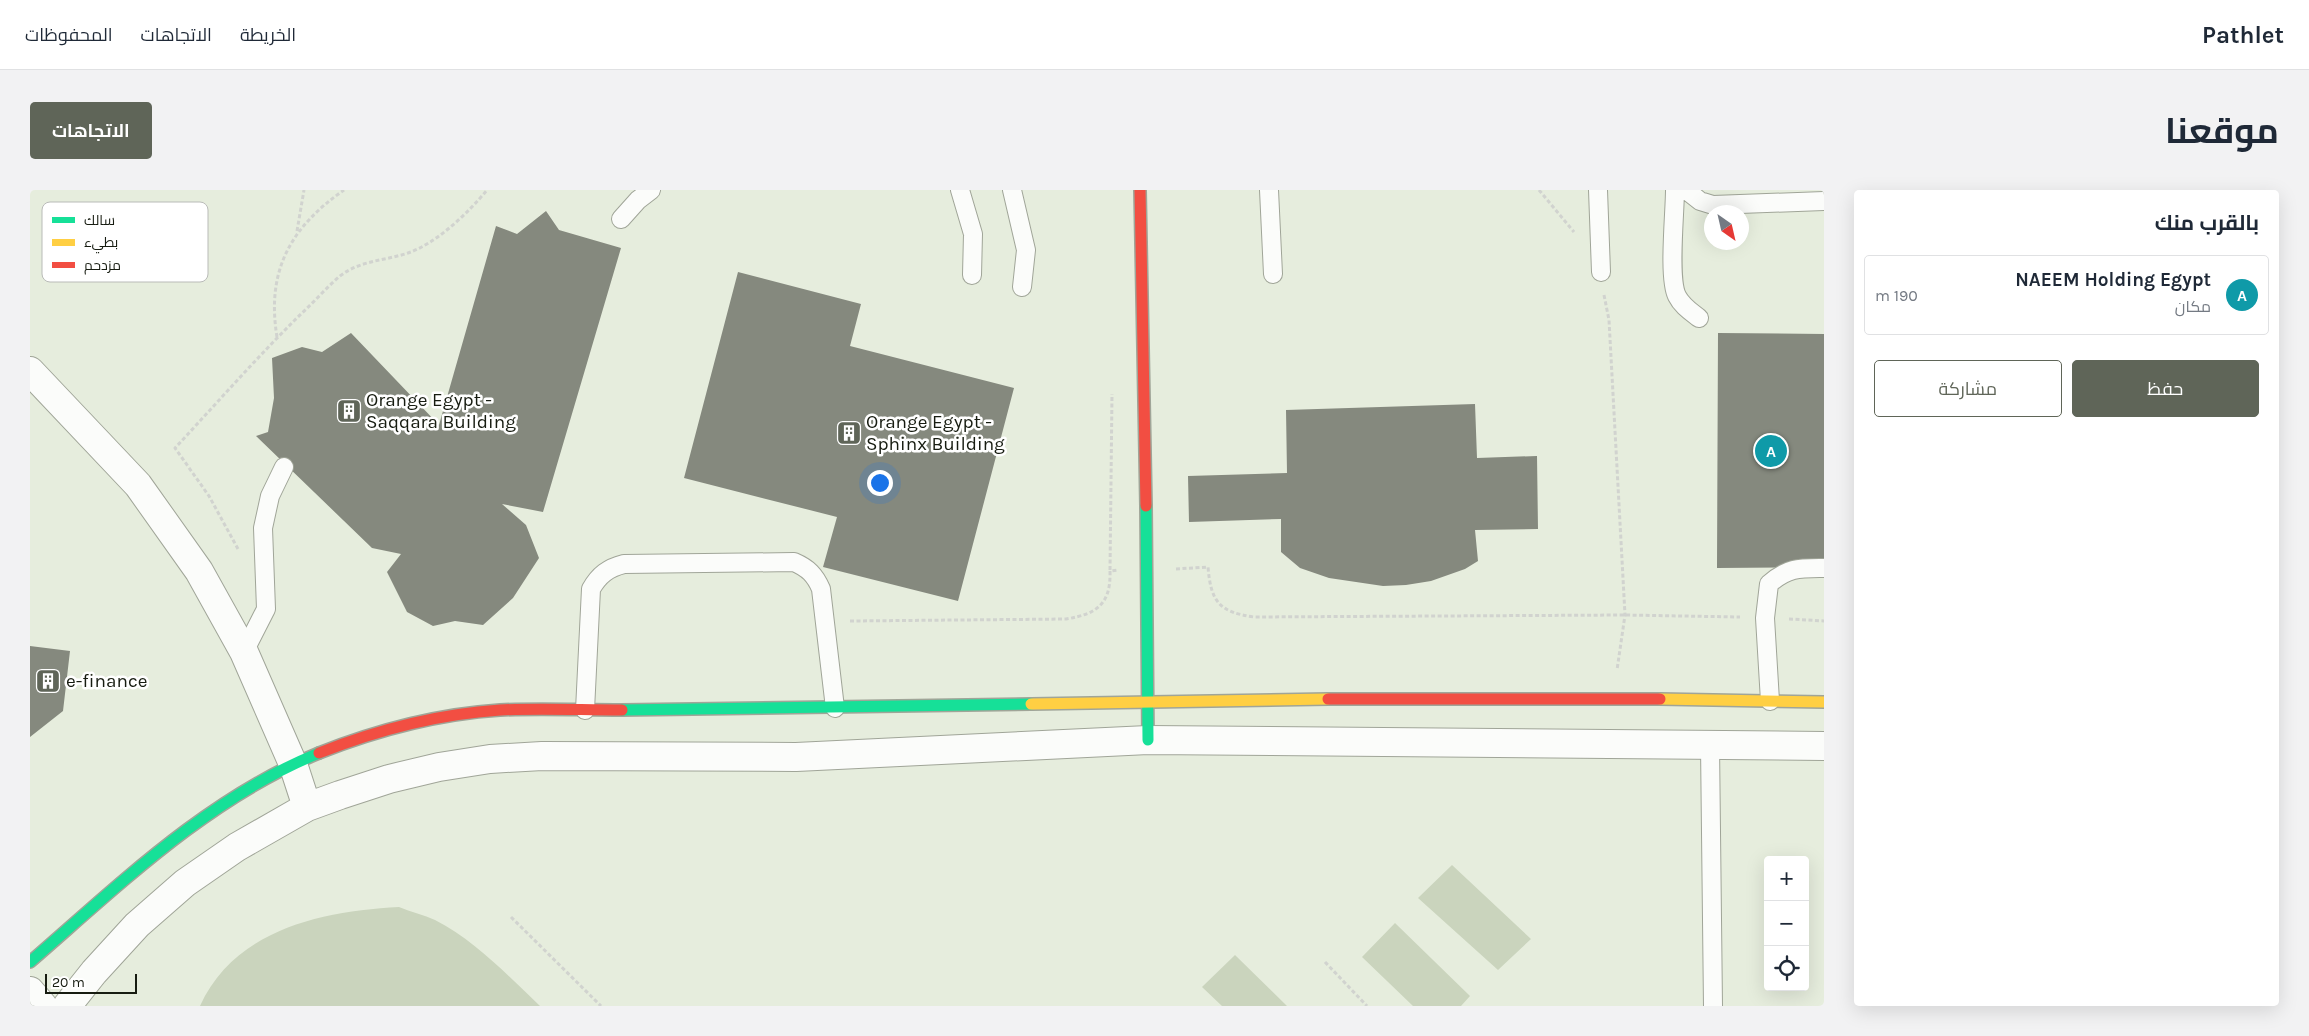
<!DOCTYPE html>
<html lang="ar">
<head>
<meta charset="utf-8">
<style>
  :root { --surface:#fff; --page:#f2f2f3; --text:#1f2937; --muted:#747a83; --line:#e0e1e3; --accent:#5f6558 }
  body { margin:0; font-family:Karla,Cairo,sans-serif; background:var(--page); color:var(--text); direction:rtl }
  .controls { position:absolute; right:15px; bottom:15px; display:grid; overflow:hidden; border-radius:5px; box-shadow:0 5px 20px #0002 }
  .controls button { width:45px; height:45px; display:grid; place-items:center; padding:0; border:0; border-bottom:1px solid var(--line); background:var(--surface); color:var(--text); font:25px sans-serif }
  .compass { position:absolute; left:1674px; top:15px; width:45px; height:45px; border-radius:50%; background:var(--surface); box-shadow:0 5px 20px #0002; rotate:146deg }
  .scale { position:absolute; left:15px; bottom:12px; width:92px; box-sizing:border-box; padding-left:5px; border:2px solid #171c11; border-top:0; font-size:14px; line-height:18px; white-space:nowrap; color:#171c11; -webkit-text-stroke:4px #fff; paint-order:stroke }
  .you { position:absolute; left:849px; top:292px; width:18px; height:18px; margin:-12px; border:4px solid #fff; border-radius:50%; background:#1a73e8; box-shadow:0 0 0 8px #1a73e833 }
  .badge { display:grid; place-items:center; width:32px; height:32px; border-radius:50%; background:var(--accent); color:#fff; font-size:16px; font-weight:700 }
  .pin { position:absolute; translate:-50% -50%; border:2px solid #fff; box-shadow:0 1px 5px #0006 }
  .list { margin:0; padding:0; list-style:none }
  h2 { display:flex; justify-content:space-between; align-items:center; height:65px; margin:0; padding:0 20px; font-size:21px }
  h2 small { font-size:16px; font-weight:400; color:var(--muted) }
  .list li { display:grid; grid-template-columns:32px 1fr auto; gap:15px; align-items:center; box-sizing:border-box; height:80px; margin:0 10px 10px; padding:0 10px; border:1px solid var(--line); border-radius:5px }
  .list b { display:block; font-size:19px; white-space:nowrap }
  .list p { margin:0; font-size:16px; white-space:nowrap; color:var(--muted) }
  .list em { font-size:16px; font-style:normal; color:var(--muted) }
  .actions { display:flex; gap:10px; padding:15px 20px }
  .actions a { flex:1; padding:11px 0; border:1px solid var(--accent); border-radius:5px; text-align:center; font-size:18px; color:var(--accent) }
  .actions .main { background:var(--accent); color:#fff }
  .icon { flex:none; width:28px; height:28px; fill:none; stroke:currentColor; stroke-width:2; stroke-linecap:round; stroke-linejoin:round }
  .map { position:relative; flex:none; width:1794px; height:816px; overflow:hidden; direction:ltr; border-radius:5px }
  header { display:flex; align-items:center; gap:30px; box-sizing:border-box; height:70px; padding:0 25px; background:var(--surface); border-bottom:1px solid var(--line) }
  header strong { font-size:24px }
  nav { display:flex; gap:28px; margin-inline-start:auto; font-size:18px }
  .intro { display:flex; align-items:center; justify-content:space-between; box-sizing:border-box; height:120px; padding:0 30px }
  h1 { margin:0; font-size:35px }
  .button { padding:12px 22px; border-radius:5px; background:var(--accent); color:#fff; font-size:18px; font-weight:700 }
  main { display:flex; gap:30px; padding:0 30px }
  aside { flex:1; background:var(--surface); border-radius:5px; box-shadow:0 5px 20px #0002 }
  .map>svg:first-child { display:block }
  .green { fill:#cad4bd }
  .building { fill:#85897e }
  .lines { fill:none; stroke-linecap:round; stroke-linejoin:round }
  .lane-casing { stroke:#a0a598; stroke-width:20 }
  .street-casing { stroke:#a0a598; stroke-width:30 }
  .fast-casing { stroke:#a0a598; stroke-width:14 }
  .slow-casing { stroke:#a0a598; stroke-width:14 }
  .jam-casing { stroke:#a0a598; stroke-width:14 }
  .path { stroke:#d1d3cf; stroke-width:3; stroke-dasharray:4 2.5; stroke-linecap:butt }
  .lane { stroke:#fbfcfa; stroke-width:18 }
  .street { stroke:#fbfcfa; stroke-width:28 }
  .fast { stroke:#16e098; stroke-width:11 }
  .slow { stroke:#ffcf43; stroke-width:11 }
  .jam { stroke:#f24e42; stroke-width:11 }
  .labels { text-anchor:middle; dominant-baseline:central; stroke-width:5; stroke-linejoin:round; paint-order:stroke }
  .poi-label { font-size:19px; fill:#171c11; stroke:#fff; text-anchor:start }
  .key { fill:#fff; stroke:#b9bbb8; stroke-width:1 }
  .key-label { font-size:14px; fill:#171c11 }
</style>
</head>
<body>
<header>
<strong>Pathlet</strong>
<nav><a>الخريطة</a><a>الاتجاهات</a><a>المحفوظات</a></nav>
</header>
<div class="intro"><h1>موقعنا</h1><a class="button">الاتجاهات</a></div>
<main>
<aside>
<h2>بالقرب منك<small></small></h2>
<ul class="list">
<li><span class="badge" style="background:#0f9aa8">A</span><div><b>NAEEM Holding Egypt</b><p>مكان</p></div><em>190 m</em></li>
</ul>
<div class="actions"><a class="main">حفظ</a><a>مشاركة</a></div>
</aside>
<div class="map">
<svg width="1794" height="816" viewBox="0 0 1794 816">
  <rect width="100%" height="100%" fill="#e6eddd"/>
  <path class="green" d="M1422 675 1501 749 1468 780 1388 708Z
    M369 717C381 722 394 725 405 730 446 751 477 785 510 816H170C205 739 293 721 369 717Z
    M1365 733 1440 806 1431 816H1383L1332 767Z
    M1205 765 1257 816H1192L1172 797Z"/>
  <path class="building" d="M516 21 529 40 591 58 513 322 472 314 496 335 509 368 483 408 453 435 425 431 403 436 377 422 357 382 371 364 342 358 226 246 238 242 244 208 242 168 272 157 292 162 321 143 409 235 466 36 487 44Z
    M708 82 831 114 820 156 984 198 928 411 793 377 807 327 654 288Z
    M1688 143 1794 144V377L1687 378Z
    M1445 214 1447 268 1507 266 1508 339 1445 340 1448 371 1435 379 1401 391 1376 395 1353 396 1299 388 1270 378 1251 362V329L1159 332 1158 286 1257 283 1256 220Z
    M0 456 40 461 33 521 0 547Z"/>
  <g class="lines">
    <defs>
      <path id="lane" d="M930 0 943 44 942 85
        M982 0 996 60 992 97
        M1239 0 1243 84
        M1568 0 1571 82
        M1645 0C1645 23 1638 88 1647 106 1652 116 1660 121 1669 128
        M1656 0 1670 11 1683 15 1794 11
        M591 29 608 10 621 0
        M214 462 236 419 233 338 240 306 254 277
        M1740 511 1735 428 1739 394C1758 377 1770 378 1794 378
        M555 520 561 399C569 385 578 378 594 374L764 372C778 378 785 385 791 399L805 518
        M1680 555 1683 816"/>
      <path id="street" d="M0 181 108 295 169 381 214 462 263 574 277 617
        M0 801 13 816
        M37 816 64 782 107 735 155 693 207 657 277 617 310 605 359 589 409 577 460 569 512 566 766 567 1118 550 1794 556"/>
      <path id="fast" d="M1116 316 1118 550
        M592 520 1001 514
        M0 772C89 695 178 608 289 563"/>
      <path id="slow" d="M1630 509 1794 512
        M1001 514 1298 509"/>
      <path id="jam" d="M1110 0 1116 316
        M1298 509H1630
        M289 563C347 540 408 524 470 520 510 518 551 520 592 520"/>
    </defs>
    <use href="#lane" class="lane-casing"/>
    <use href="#street" class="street-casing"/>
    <use href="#fast" class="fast-casing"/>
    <use href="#slow" class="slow-casing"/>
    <use href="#jam" class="jam-casing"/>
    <path class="path" d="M1509 0 1544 42
      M267 41 274 0
      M1574 105 1579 130 1595 425 1587 480
      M247 147C236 80 261 37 314 0
      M208 359 179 306 145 258C187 213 228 166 272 123 285 111 297 97 310 86 331 70 354 71 378 63 407 53 438 23 457 0
      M1146 379 1178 377C1181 412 1189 422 1224 427L1595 425 1710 427
      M1080 380 1082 204
      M1759 429 1794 431
      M820 431 1036 429C1067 424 1081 414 1080 381L1088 380
      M481 727 571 816
      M1295 772 1337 816"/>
    <use href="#lane" class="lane"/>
    <use href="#street" class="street"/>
    <use href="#fast" class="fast"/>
    <use href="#slow" class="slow"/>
    <use href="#jam" class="jam"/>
  </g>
  <defs>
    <symbol id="building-square" viewBox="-11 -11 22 22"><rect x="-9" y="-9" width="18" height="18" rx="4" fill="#5f6558" stroke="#fff"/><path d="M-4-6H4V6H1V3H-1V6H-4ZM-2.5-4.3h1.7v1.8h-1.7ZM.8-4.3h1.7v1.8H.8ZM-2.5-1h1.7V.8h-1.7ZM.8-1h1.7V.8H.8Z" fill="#fff"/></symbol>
  </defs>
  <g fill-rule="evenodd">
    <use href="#building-square" x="305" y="207" width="28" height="28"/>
    <use href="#building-square" x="805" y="229" width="28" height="28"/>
    <use href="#building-square" x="4" y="477" width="28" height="28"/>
  </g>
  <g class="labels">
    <g class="poi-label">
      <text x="336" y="210">Orange Egypt -<tspan x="336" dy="22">Saqqara Building</tspan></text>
      <text x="836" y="232">Orange Egypt -<tspan x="836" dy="22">Sphinx Building</tspan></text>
      <text x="36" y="491">e-finance</text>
    </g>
  </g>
  <rect x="12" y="12" width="166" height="80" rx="8" class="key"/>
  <rect x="22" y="27" width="23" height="6" fill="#16e098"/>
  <rect x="22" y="49" width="23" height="7" fill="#ffcf43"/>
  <rect x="22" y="72" width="23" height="6" fill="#f24e42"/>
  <g class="key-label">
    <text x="54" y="35">سالك</text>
    <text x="54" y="57">بطيء</text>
    <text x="54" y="80">مزدحم</text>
  </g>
</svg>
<div class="controls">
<button>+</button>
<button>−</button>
<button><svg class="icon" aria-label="locate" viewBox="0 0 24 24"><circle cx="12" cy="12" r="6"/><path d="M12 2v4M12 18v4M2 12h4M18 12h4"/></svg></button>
</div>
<svg class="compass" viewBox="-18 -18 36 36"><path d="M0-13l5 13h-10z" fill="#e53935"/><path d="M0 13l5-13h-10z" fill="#747a83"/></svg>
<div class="scale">20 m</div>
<div class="you"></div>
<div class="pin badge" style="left:1741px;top:261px;background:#0f9aa8">A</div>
</div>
</main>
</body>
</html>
